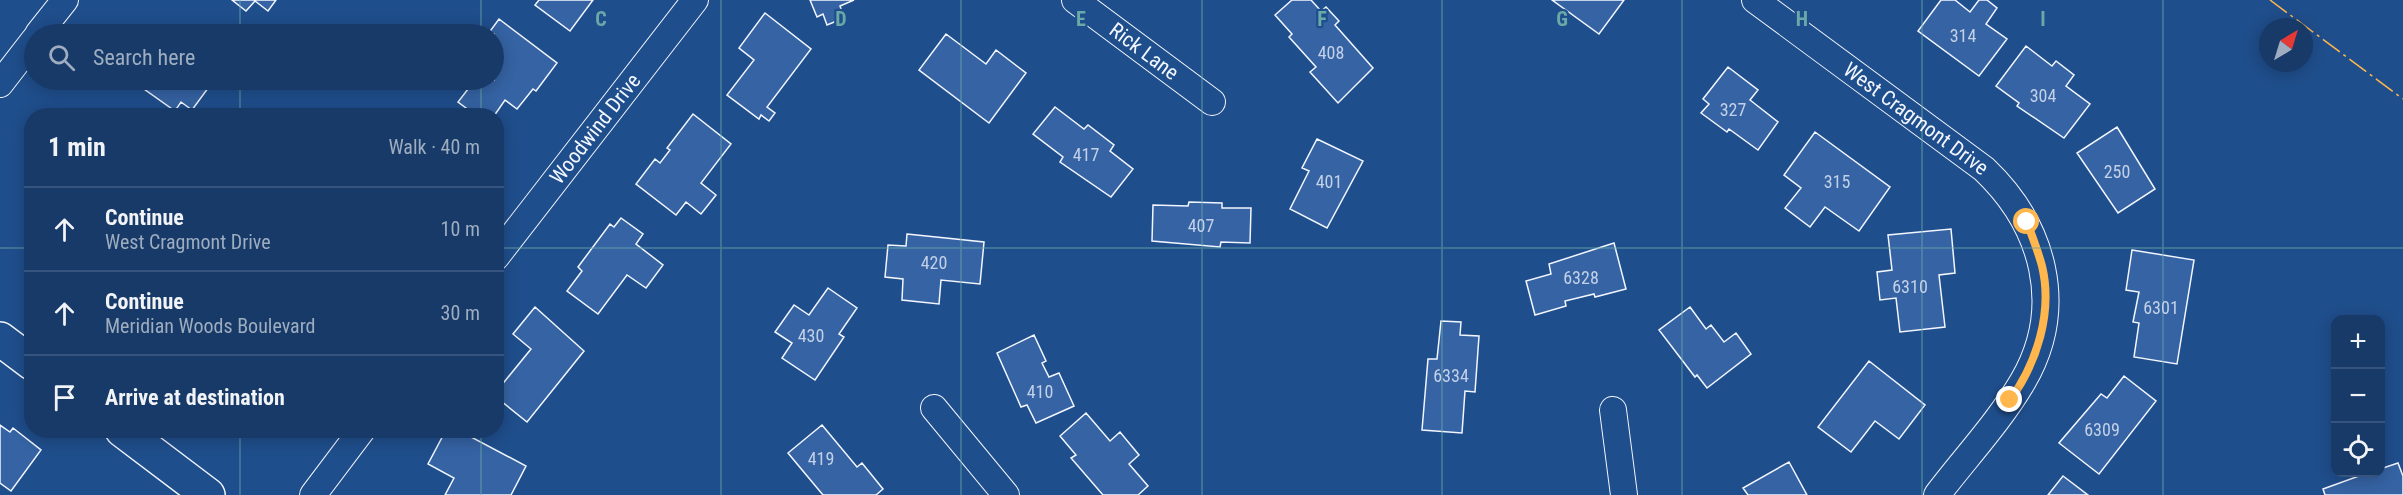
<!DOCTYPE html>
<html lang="en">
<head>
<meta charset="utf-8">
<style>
  :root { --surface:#173a69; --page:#244571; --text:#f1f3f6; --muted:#9eadc0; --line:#36547d }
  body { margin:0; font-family:"Roboto Condensed",sans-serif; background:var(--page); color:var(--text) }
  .controls { position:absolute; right:18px; bottom:18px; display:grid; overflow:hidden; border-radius:12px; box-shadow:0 3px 15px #0003 }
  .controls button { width:54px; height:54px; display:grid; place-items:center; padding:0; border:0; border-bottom:2px solid var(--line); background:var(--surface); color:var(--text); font:30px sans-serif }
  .compass { position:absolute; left:2259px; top:18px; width:54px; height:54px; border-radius:50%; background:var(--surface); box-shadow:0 3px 15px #0003; rotate:38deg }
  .stop { position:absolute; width:18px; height:18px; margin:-14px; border:4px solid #ffb74d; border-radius:50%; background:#fff }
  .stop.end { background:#ffb74d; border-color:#fff; box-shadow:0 2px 6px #0008 }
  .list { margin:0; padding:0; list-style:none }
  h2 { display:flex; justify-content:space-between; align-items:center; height:78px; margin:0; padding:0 24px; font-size:26px }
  h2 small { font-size:20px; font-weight:400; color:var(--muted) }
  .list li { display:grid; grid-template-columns:39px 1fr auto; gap:18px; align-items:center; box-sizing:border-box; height:84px; padding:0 24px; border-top:2px solid var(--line) }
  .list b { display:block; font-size:22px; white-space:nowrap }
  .list p { margin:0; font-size:20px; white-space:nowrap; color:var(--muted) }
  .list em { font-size:20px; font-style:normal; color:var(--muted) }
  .icon { flex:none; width:33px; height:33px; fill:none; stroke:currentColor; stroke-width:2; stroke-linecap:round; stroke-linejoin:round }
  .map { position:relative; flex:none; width:2403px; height:495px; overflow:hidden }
  .search { position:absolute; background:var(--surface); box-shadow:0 3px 15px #0003; left:24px; top:24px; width:480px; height:66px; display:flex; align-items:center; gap:15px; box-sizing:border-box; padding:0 21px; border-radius:33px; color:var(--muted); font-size:22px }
  .panel { position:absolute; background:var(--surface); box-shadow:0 3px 15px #0003; left:24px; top:108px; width:480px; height:330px; border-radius:24px }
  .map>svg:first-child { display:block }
  .building { fill:#3563a3; stroke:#f2f6ff; stroke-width:1.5 }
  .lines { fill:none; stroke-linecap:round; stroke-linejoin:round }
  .street-casing { stroke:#f2f6ff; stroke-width:28 }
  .secondary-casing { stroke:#f2f6ff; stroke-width:36 }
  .street { stroke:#1f4e8c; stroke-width:26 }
  .secondary { stroke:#1f4e8c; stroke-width:33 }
  .power { stroke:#ffb74d; stroke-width:1.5; stroke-dasharray:21 4.5 3 4.5; stroke-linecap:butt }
  .route { stroke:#ffb74d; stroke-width:8 }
  .grid { fill:none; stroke:#6aa9a8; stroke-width:1.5; stroke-opacity:0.55 }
  .labels { text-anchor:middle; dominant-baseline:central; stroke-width:4.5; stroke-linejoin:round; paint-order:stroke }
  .number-label { font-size:18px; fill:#c3d1e8 }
  .street-label { font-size:21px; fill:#f2f6ff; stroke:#1f4e8c }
  .grid-label { font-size:20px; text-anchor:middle; font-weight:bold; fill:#6aa9a8; stroke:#1f4e8c; stroke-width:4.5; stroke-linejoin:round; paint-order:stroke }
</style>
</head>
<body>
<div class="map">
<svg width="2403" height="495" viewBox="0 0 2403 495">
  <rect width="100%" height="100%" fill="#1f4e8c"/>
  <path class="building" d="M232 0H276L268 11 255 1 246 11Z
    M539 0H593L570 31 535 5Z
    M810 0H854L840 6 844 18 827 25 823 14 817 17Z
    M1292 0H1311L1321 11 1326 7 1339 21 1335 25 1373 68 1338 103 1310 72 1316 67 1289 37 1292 34 1275 15Z
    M1552 0H1624L1599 34Z
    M1941 0H1955L1970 12 1979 0H1987L1997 8 1986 24 2007 39 1979 76 1918 31Z
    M765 13 811 49 767 107 775 113 769 121 761 115 759 119 727 95 754 60 739 48Z
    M499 19 557 63 536 91 533 89 517 109 505 100 494 116H477L458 102 475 80H494V34H488Z
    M946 34 986 64 996 50 1026 73 989 123 919 70Z
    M2026 46 2052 66 2056 61 2074 75 2066 86 2090 104 2064 138 2017 106 2019 103 1996 86Z
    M1728 67 1758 90 1750 100 1778 122 1758 150 1729 129 1727 132 1701 113 1709 104 1703 99Z
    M150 80H214L192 110 181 102 175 111 144 89Z
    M1055 107 1084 129 1088 125 1114 145 1110 151 1133 169 1111 197 1060 162 1063 157 1033 134Z
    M693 114 731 144 701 183 716 195 701 214 686 202 676 215 636 184 655 159 660 163 670 150 667 148Z
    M2117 127 2155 189 2118 213 2077 153Z
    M1815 132 1890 187 1859 231 1825 207 1810 227 1785 208 1801 188 1784 175Z
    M1317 139 1363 161 1327 228 1290 209 1309 171 1302 168Z
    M1189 202 1222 203V208H1251L1250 243 1221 242 1220 247 1152 241 1153 205 1188 206Z
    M621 218 643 234 636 244 663 265 646 288 627 275 598 314 567 291 582 271 578 267 610 224 614 227Z
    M1951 229 1955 273 1939 275 1945 327 1900 332 1896 298 1880 300 1877 272 1892 270 1888 235Z
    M907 234 984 242 980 284 941 280 939 304 902 300 903 279 885 277 888 245 906 246Z
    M1614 243 1626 289 1595 297 1594 294 1565 301 1566 306 1535 315 1526 281 1551 274 1549 264Z
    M2132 250 2194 260 2177 364 2134 357 2139 323 2133 322 2139 292 2126 290Z
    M828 288 857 308 839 334 844 337 815 380 782 358 792 343 775 332 794 305 809 315Z
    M535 307 584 351 527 422 496 397V392L531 349 513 334Z
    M1690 307 1706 329 1711 325 1724 342 1736 333 1751 354 1707 388 1697 375 1695 377 1659 330Z
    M1441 321 1461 322 1460 335 1479 336 1475 392 1465 391 1462 433 1422 430 1428 359H1437Z
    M1034 335 1046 361 1042 363 1049 377 1059 373 1074 406 1036 423 1027 405 1021 407 997 353Z
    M1869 361 1925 405 1899 439 1875 421 1851 452 1818 427Z
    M2124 376 2156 401 2099 474 2059 443 2101 394 2107 398Z
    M1086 413 1110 441 1120 432 1139 455 1129 464 1148 486 1138 495H1103L1071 458 1076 455 1060 436Z
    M0 425 10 432 13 428 41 450 11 491 0 483Z
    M822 425 857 467 862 463 883 489 876 495H823L788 453Z
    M446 430H458L526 466 511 495H445L454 478 428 464Z
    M1789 462 1807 495H1748L1743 488Z
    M2398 463 2403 476V495H2325L2323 489 2370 472H2380V469Z
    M2063 476 2088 495H2048Z"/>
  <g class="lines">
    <defs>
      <g id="street">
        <path id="s1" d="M1075 0 1212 102"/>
        <path id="s2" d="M1755 0 1984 169C2044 226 2066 307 2023 381 1999 422 1965 458 1937 495"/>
        <path d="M38 34 65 0"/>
        <path d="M0 84 34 40"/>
        <path id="s3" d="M496 257 695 0"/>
        <path d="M934 408 1006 495"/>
        <path d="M1613 410 1624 495"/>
        <path d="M313 495 362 430"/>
      </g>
      <path id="secondary" d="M0 339 32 363
        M122 430 208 495"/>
    </defs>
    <use href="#street" class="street-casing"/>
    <use href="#secondary" class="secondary-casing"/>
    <use href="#street" class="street"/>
    <use href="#secondary" class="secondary"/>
    <path class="power" d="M2270 0 2403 99"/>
  </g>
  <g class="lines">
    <path class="route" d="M2010 400C2037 363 2053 312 2042 266 2038 251 2032 236 2027 222"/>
  </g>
  <path class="grid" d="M240 0V34M481 0V34M721 0V495M961 0V495M1202 0V495M1442 0V495M1682 0V495M1922 0V495M2163 0V495M240 80V116M481 80V116M0 248H32M496 248H2403M240 430V495M481 430V495"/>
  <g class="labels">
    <g class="number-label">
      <text x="1963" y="35">314</text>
      <text x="1331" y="52">408</text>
      <text x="2043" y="95">304</text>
      <text x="1733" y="109">327</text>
      <text x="1086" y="154">417</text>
      <text x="2117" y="171">250</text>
      <text x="1329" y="181">401</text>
      <text x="1837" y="181">315</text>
      <text x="1201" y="225">407</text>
      <text x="934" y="262">420</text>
      <text x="1581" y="277">6328</text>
      <text x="1910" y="286">6310</text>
      <text x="2161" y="307">6301</text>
      <text x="811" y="335">430</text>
      <text x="1451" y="375">6334</text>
      <text x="1040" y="391">410</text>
      <text x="2102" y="429">6309</text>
      <text x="821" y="458">419</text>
    </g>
    <g class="street-label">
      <text stroke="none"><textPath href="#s1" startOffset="86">Rick Lane</textPath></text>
      <text stroke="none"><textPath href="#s2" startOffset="200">West Cragmont Drive</textPath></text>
      <text stroke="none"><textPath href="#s3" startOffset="162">Woodwind Drive</textPath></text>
    </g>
  </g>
  <g class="grid-label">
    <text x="601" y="26">C</text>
    <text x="841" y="26">D</text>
    <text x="1081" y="26">E</text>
    <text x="1322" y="26">F</text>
    <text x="1562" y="26">G</text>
    <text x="1802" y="26">H</text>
    <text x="2043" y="26">I</text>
  </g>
</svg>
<div class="controls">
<button>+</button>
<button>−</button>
<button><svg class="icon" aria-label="locate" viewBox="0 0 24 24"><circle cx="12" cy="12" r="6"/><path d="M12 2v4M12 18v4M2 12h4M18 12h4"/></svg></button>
</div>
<svg class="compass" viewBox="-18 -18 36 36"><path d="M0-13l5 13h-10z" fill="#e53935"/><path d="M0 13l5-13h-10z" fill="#9eadc0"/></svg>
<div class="stop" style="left:2027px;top:222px"></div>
<div class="stop end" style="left:2010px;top:400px"></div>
<div class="search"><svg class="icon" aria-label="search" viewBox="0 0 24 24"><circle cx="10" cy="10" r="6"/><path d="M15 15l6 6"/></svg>Search here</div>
<section class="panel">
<h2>1 min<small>Walk · 40 m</small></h2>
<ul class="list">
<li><svg class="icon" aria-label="ahead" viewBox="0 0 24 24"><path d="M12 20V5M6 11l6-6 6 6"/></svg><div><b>Continue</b><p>West Cragmont Drive</p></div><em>10 m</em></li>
<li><svg class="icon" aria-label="ahead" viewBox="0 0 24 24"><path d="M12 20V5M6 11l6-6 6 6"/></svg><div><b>Continue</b><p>Meridian Woods Boulevard</p></div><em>30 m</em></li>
<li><svg class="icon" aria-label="arrive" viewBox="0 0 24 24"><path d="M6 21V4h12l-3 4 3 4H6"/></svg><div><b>Arrive at destination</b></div></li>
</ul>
</section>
</div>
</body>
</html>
